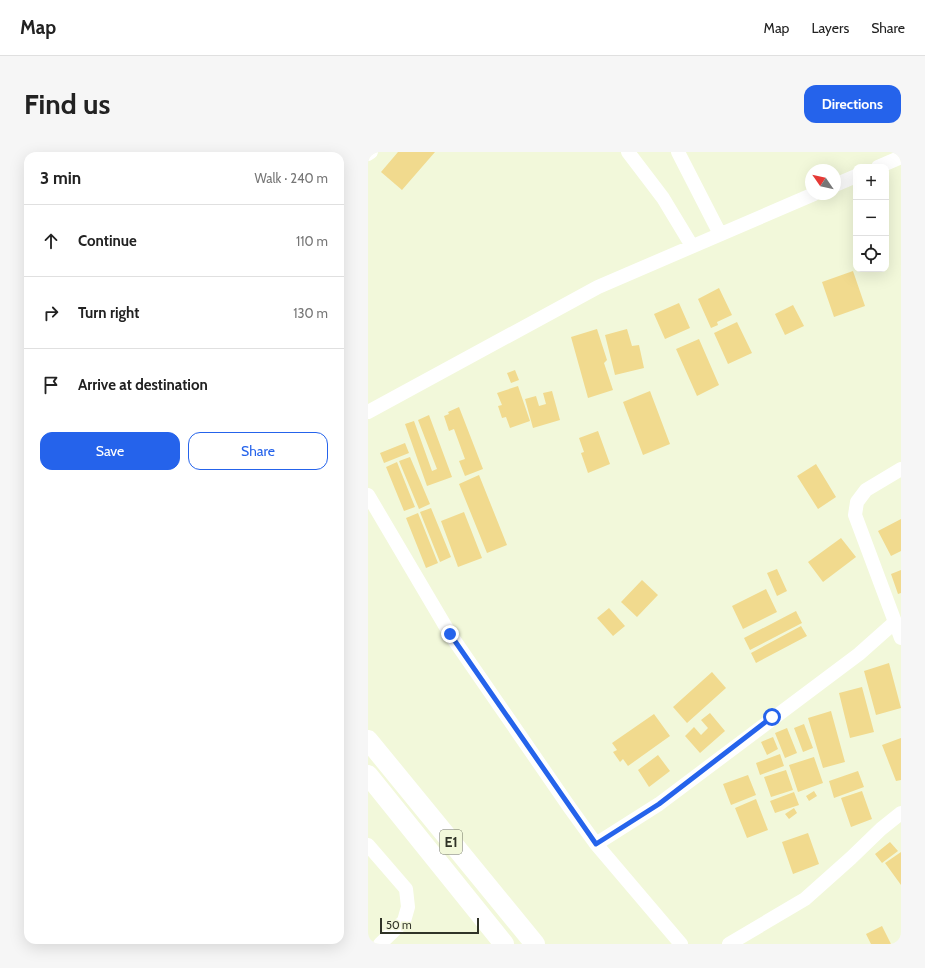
<!DOCTYPE html>
<html lang="en">
<head>
<meta charset="utf-8">
<style>
  :root { --surface:#fff; --page:#f6f6f6; --text:#222; --muted:#767676; --line:#e0e0e0; --accent:#2563eb }
  body { margin:0; font-family:Cabin,sans-serif; background:var(--page); color:var(--text) }
  .controls { position:absolute; right:12px; top:12px; display:grid; overflow:hidden; border-radius:8px; box-shadow:0 4px 16px #0002 }
  .controls button { width:36px; height:36px; display:grid; place-items:center; padding:0; border:0; border-bottom:1px solid var(--line); background:var(--surface); color:var(--text); font:20px sans-serif }
  .compass { position:absolute; left:437px; top:12px; width:36px; height:36px; border-radius:50%; background:var(--surface); box-shadow:0 4px 16px #0002; rotate:304deg }
  .scale { position:absolute; left:12px; bottom:10px; width:99px; box-sizing:border-box; padding-left:4px; border:2px solid #303327; border-top:0; font-size:11px; line-height:14px; white-space:nowrap; color:#303327; -webkit-text-stroke:3px #f2f8da; paint-order:stroke }
  .stop { position:absolute; width:12px; height:12px; margin:-9px; border:3px solid #2563eb; border-radius:50%; background:#fff }
  .stop.end { background:#2563eb; border-color:#fff; box-shadow:0 1px 4px #0008 }
  .list { margin:0; padding:0; list-style:none }
  h2 { display:flex; justify-content:space-between; align-items:center; height:52px; margin:0; padding:0 16px; font-size:17px }
  h2 small { font-size:13px; font-weight:400; color:var(--muted) }
  .list li { display:grid; grid-template-columns:26px 1fr auto; gap:12px; align-items:center; box-sizing:border-box; height:72px; padding:0 16px; border-top:1px solid var(--line) }
  .list b { display:block; font-size:15px; white-space:nowrap }
  .list em { font-size:13px; font-style:normal; color:var(--muted) }
  .actions { display:flex; gap:8px; padding:12px 16px }
  .actions a { flex:1; padding:9px 0; border:1px solid var(--accent); border-radius:12px; text-align:center; font-size:14px; color:var(--accent) }
  .actions .main { background:var(--accent); color:#fff }
  .icon { flex:none; width:22px; height:22px; fill:none; stroke:currentColor; stroke-width:2; stroke-linecap:round; stroke-linejoin:round }
  .map { position:relative; flex:none; width:533px; height:792px; overflow:hidden; border-radius:12px }
  header { display:flex; align-items:center; gap:24px; box-sizing:border-box; height:56px; padding:0 20px; background:var(--surface); border-bottom:1px solid var(--line) }
  header strong { font-size:19px }
  nav { display:flex; gap:22px; margin-inline-start:auto; font-size:14px }
  .intro { display:flex; align-items:center; justify-content:space-between; box-sizing:border-box; height:96px; padding:0 24px }
  h1 { margin:0; font-size:28px }
  .button { padding:10px 18px; border-radius:12px; background:var(--accent); color:#fff; font-size:14px; font-weight:700 }
  main { display:flex; gap:24px; padding:0 24px }
  aside { flex:1; background:var(--surface); border-radius:12px; box-shadow:0 4px 16px #0002 }
  .map>svg:first-child { display:block }
  .building { fill:#f1da8e }
  .lines { fill:none; stroke-linecap:round; stroke-linejoin:round }
  .minor { stroke:#fff; stroke-width:14 }
  .highway { stroke:#fff; stroke-width:20 }
  .route { stroke:#2563eb; stroke-width:5 }
  .labels { text-anchor:middle; dominant-baseline:central; stroke-width:3.5; stroke-linejoin:round; paint-order:stroke }
  .shield { fill:#f2f8da; stroke:#6a6e5d; stroke-width:1 }
  .shield-label { font-size:14px; font-weight:bold; fill:#303327 }
</style>
</head>
<body>
<header>
<strong>Map</strong>
<nav><a>Map</a><a>Layers</a><a>Share</a></nav>
</header>
<div class="intro"><h1>Find us</h1><a class="button">Directions</a></div>
<main>
<aside>
<h2>3 min<small>Walk · 240 m</small></h2>
<ul class="list">
<li><svg class="icon" aria-label="ahead" viewBox="0 0 24 24"><path d="M12 20V5M6 11l6-6 6 6"/></svg><div><b>Continue</b></div><em>110 m</em></li>
<li><svg class="icon" aria-label="right" viewBox="0 0 24 24"><path d="M7 20v-9h11M14 6l5 5-5 5"/></svg><div><b>Turn right</b></div><em>130 m</em></li>
<li><svg class="icon" aria-label="arrive" viewBox="0 0 24 24"><path d="M6 21V4h12l-3 4 3 4H6"/></svg><div><b>Arrive at destination</b></div></li>
</ul>
<div class="actions"><a class="main">Save</a><a>Share</a></div>
</aside>
<div class="map">
<svg width="533" height="792" viewBox="0 0 533 792">
  <rect width="100%" height="100%" fill="#f2f8da"/>
  <path class="building" d="M30 0H67L34 38 13 20Z
    M485 119 497 154 466 165 454 130Z
    M351 136 364 163 349 170 350 173 343 176 330 147Z
    M311 151 322 176 297 187 286 162Z
    M425 153 436 174 417 183 407 162Z
    M369 170 384 201 360 212 346 181Z
    M229 177 239 208 236 211 245 238 220 246 203 185Z
    M259 177 264 194 271 193 276 216 247 223 237 183Z
    M331 187 351 233 329 244 308 197Z
    M147 218 151 228 143 231 139 221Z
    M150 234 162 269 142 276 138 265 134 266 130 254 134 253 129 241Z
    M184 239 192 268 165 276 157 247 168 244 171 254 178 252 175 241Z
    M282 239 302 292 275 303 255 250Z
    M91 255 115 317 97 324 91 309 97 307 86 277 81 279 76 264 81 262 80 260Z
    M61 263 84 325 59 334 37 272 46 269 64 319 69 317 50 268Z
    M230 279 242 312 220 321 213 301 216 300 211 286Z
    M37 291 41 301 16 311 12 301Z
    M42 305 62 352 51 357 31 309Z
    M29 310 47 355 36 359 18 315Z
    M448 312 468 345 450 357 429 324Z
    M111 323 139 393 119 401 91 332Z
    M63 356 83 405 72 410 52 360Z
    M96 360 114 406 90 415 73 369Z
    M50 361 70 411 58 416 38 366Z
    M533 367V399L523 404 510 379Z
    M473 386 488 405 455 430 440 410Z
    M409 417 419 439 409 444 399 421Z
    M533 418V441L530 442 523 422Z
    M274 428 290 443 269 465 253 450Z
    M398 437 409 460 375 477 364 454Z
    M241 456 257 474 245 484 229 466Z
    M428 459 434 471 382 498 376 486Z
    M433 474 439 484 388 511 383 501Z
    M521 511 533 556 508 563 496 519Z
    M344 520 358 536 319 571 305 555Z
    M494 535 506 580 482 586 471 541Z
    M463 559 477 610 455 616 440 566Z
    M342 561 357 579 332 601 317 584 326 575 333 583 340 576 333 568Z
    M286 562 302 584 260 614 255 607 252 610 245 600 249 598 244 591Z
    M436 572 445 596 435 600 426 576Z
    M419 576 429 601 417 606 407 581Z
    M405 585 410 597 399 603 393 590Z
    M533 586V628L528 629 514 593Z
    M412 602 416 614 392 623 388 611Z
    M290 603 302 619 281 635 270 618Z
    M446 605 455 631 430 640 421 613Z
    M418 618 425 638 403 645 396 625Z
    M490 619 496 635 466 646 461 629Z
    M380 623 388 643 363 653 355 632Z
    M446 639 449 644 441 649 438 644Z
    M494 639 504 667 483 675 473 646Z
    M426 640 431 653 407 661 402 649Z
    M388 647 400 678 379 686 367 656Z
    M426 656 429 661 421 667 417 662Z
    M440 681 451 712 425 722 414 690Z
    M522 690 530 699 514 711 507 702Z
    M533 700V733L517 711Z
    M514 774 523 792H503L498 782Z"/>
  <g class="lines">
    <path class="minor" d="M260 0 295 46 324 94
      M310 0 352 82
      M0 2 3 0
      M510 15 533 5
      M467 33 488 24
      M0 260 230 135 446 42
      M533 317 498 338 489 350 487 363 533 486
      M0 343 82 482 202 656 228 692 313 792
      M228 692 291 652 491 502 527 470
      M0 693 38 737 40 755 36 769 12 792
      M361 792 437 747 483 706 513 677 533 661"/>
    <path class="highway" d="M0 588 167 792
      M0 623 136 792"/>
  </g>
  <g class="lines">
    <path class="route" d="M82 482 228 692 291 652 404 565"/>
  </g>
  <g class="labels">
    <rect class="shield" x="72" y="678" width="22" height="24" rx="3"/>
    <g class="shield-label">
      <text x="83" y="690">E1</text>
    </g>
  </g>
</svg>
<div class="controls">
<button>+</button>
<button>−</button>
<button><svg class="icon" aria-label="locate" viewBox="0 0 24 24"><circle cx="12" cy="12" r="6"/><path d="M12 2v4M12 18v4M2 12h4M18 12h4"/></svg></button>
</div>
<svg class="compass" viewBox="-18 -18 36 36"><path d="M0-13l5 13h-10z" fill="#e53935"/><path d="M0 13l5-13h-10z" fill="#767676"/></svg>
<div class="scale">50 m</div>
<div class="stop" style="left:404px;top:565px"></div>
<div class="stop end" style="left:82px;top:482px"></div>
</div>
</main>
</body>
</html>
